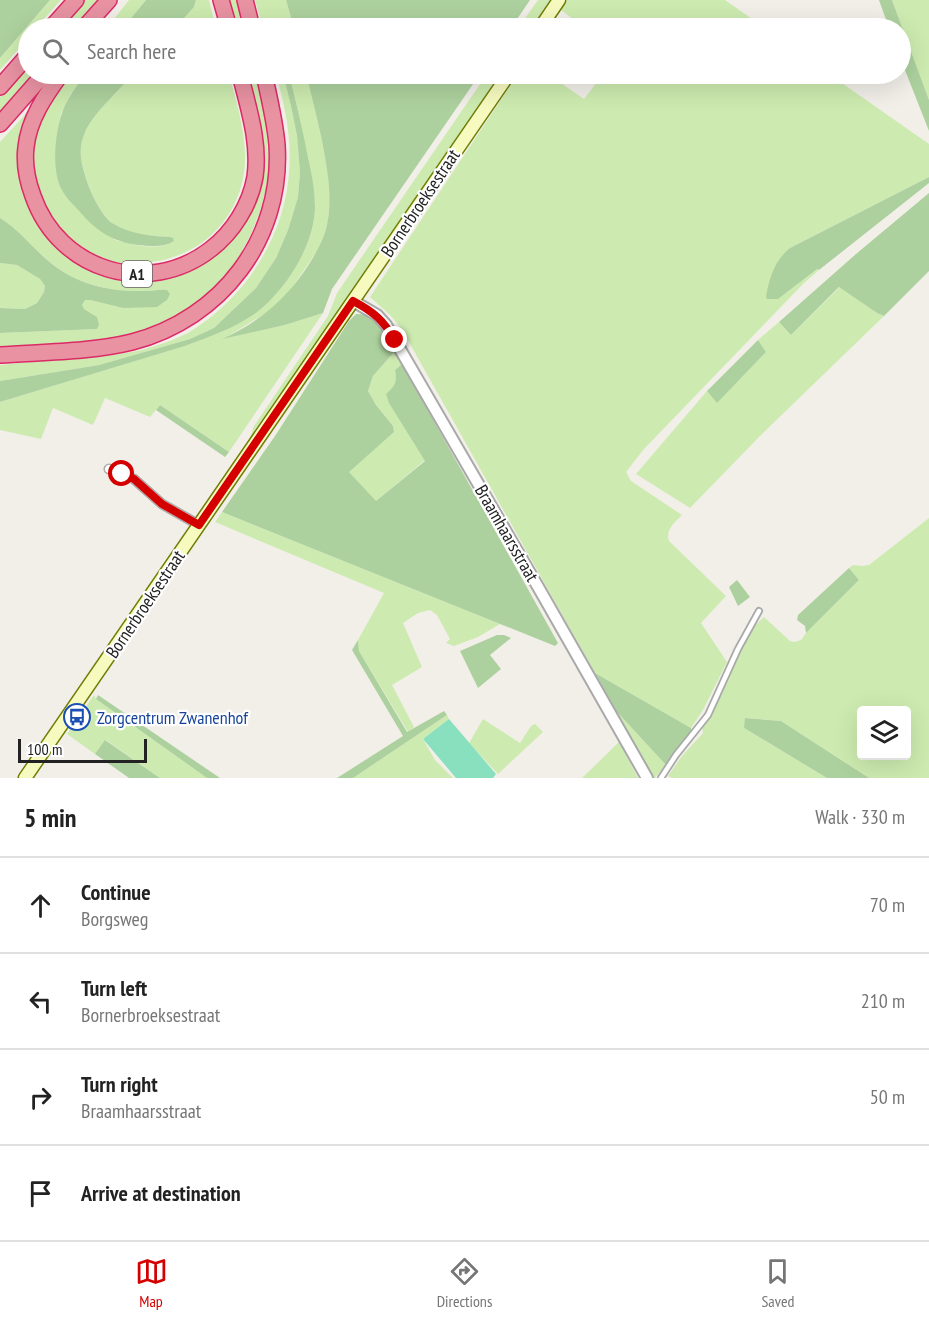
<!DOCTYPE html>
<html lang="en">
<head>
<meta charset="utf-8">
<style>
  :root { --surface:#fff; --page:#f6f6f6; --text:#222; --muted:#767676; --line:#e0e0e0; --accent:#d40000 }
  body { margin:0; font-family:"PT Sans Narrow",sans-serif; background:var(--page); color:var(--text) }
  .controls { position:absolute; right:18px; bottom:18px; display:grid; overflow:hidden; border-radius:6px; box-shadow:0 6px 24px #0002 }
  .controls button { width:54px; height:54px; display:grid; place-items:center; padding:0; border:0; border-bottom:2px solid var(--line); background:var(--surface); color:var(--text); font:30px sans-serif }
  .scale { position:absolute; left:18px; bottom:15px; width:129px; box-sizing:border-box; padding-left:6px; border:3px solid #222; border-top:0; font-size:16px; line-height:21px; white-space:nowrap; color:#222; -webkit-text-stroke:4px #fff; paint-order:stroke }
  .stop { position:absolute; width:18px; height:18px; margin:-14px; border:4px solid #d40000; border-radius:50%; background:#fff }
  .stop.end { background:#d40000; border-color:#fff; box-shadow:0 2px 6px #0008 }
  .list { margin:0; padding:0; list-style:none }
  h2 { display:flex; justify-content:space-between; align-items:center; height:78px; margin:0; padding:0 24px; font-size:26px }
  h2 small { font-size:20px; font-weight:400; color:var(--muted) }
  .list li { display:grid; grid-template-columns:39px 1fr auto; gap:18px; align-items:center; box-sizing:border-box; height:96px; padding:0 24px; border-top:2px solid var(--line) }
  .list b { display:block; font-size:22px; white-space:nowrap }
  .list p { margin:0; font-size:20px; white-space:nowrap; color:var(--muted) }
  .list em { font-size:20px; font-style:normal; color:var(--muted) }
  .icon { flex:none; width:33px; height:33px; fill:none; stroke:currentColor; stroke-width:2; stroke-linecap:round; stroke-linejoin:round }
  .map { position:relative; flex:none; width:929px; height:778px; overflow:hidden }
  .search { position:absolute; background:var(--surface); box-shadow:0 6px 24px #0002; left:18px; right:18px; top:18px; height:66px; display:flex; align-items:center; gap:15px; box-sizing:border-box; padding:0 21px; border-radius:33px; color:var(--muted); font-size:22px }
  .sheet { height:462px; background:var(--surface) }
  nav { display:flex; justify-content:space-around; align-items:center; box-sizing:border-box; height:84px; border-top:2px solid var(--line); background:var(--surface); font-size:16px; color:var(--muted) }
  nav a { display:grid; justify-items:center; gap:3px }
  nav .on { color:var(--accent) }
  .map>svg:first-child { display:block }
  .grass { fill:#cdebb0; fill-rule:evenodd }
  .forest { fill:#add19e }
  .pitch { fill:#88e0be }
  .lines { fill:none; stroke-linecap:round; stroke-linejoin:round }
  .service-casing { stroke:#a9a9a9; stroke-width:8 }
  .minor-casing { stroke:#a9a9a9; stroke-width:11 }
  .tertiary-casing { stroke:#a9a9a9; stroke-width:14 }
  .secondary-casing { stroke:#707d05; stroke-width:15 }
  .motorway-casing { stroke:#dc2a67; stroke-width:18 }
  .service { stroke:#fff; stroke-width:4.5 }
  .minor { stroke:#fff; stroke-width:8 }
  .tertiary { stroke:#fff; stroke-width:10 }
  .secondary { stroke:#f7fabf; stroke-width:12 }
  .motorway { stroke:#e892a2; stroke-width:15 }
  .route { stroke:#d40000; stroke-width:8 }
  .labels { text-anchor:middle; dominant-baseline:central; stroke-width:4.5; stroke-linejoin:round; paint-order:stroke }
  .shield { fill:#fff; stroke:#646464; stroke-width:1.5 }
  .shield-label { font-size:16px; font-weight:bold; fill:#222 }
  .street-label { font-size:18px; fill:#222; stroke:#fff }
  .transit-label { font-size:18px; fill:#164399; stroke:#fff; text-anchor:start }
</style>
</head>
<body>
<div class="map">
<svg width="929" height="778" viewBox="0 0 929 778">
  <rect width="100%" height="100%" fill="#f2efe9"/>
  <path class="grass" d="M50 0H61L36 28H28V38L0 70V58Z
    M84 0H101L75 28H59Z
    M129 0H146L123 28H107Z
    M196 0H209L216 28H175L194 7Z
    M224 0H237L244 28H231Z
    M255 0H286L294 28H277L274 18 269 21 271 28H263Z
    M538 0H550L531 28H518Z
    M567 0H725L765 28H585L561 10Z
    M892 0H929V100Z
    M28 63V74H36L0 115V97Z
    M71 74H86L70 95 61 114 56 145 115 240C133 244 158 252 174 241L170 237C149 236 130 235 112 223 97 213 78 165 81 148 81 142 84 135 86 130 95 112 120 89 134 74H229C236 100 244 126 245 154 246 186 233 217 208 238 172 268 106 275 70 240 39 211 27 168 38 128 44 107 58 90 71 74Z
    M243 74H256L265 118 269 163 266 189 260 211 251 234 235 264 215 286 196 305 154 329 122 340 0 351V333L97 329V317L84 309 81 305 84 300H90L123 308 167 290C159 289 152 291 144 291 112 292 78 285 52 264 34 250 20 230 0 218V142L32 107 27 199 38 225 57 246 92 268 188 267 253 196Z
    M276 74H283L291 106 297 136 300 172 298 197 288 230 276 258 256 288 214 328 190 339 99 365 0 381V365C26 362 52 360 77 358 99 356 120 355 141 350 156 346 174 340 188 333 195 329 201 324 207 320 253 285 285 230 289 173 292 137 285 107 276 74Z
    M289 74H306L313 98 328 171 330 202 328 220 325 232 319 248 290 291 269 311 225 338 285 325 323 313 229 452 160 405 150 417 105 398 93 425 53 408 41 439 0 430V402L185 346C209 337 235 328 256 313 286 290 314 246 315 208 315 194 312 181 309 167 304 136 297 105 289 74Z
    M487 74H501L245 451 254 426 328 316 337 293Z
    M518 74H548L584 99 603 74H829L929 144V177L927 178 790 248 786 293 817 269 819 270 804 283 644 449 626 472 631 481 682 515C675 522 665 530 669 541L726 596 701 623 727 662 703 710 691 728 595 673 401 328 391 316 370 297Z
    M0 263 17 265 40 279 45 286 44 292 37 303 25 309 0 308Z
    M840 287 877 313 884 316 760 436 690 508 636 474 707 391 717 402 766 352 758 340 779 322 791 335Z
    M395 351 402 364 395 370 396 378 394 386 408 433 425 460 375 502 348 471 394 432 393 426 376 405 368 391 373 376Z
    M222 512 500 624 478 637 454 646 446 643 450 639 437 615 430 610 418 613 403 623 422 667 392 685 414 727 408 732 359 651 358 640 384 593 215 522Z
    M929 518V778H869L781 721 746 718 744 728 827 778H672L668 776 682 756 703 733 702 727 716 703 744 641 751 629 764 617 790 641 794 642 801 640 806 633 859 580 849 568 853 565 862 566 869 565ZM862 710H906V756H862Z
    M94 695 96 699 207 778H160L106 740 95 754 67 734Z
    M617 712 666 765 655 778H651Z
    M447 715 449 719 423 739 435 760 453 778H353Z
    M483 719 520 743 531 726 535 724 543 732 498 774 469 743Z
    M619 742 638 778H582Z"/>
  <path class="forest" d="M0 0H50L0 58Z
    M146 0H196L194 7 175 28H123Z
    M286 0H530L511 28H294Z
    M879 0H892L929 100V131L901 60 900 28H889Z
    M86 74H134C120 89 95 112 86 130 84 135 81 142 81 148 78 166 97 213 112 223 130 234 149 236 170 237L173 238 174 241C164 248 149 246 138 245 113 242 95 230 80 212 74 205 66 198 62 190 51 171 55 133 62 113 67 98 77 85 86 74Z
    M283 74H289C296 102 303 130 308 158 312 175 315 191 315 208 314 246 286 290 256 313 235 328 209 337 185 346L0 402V381L99 365 190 339 214 328 256 288 276 258 288 230 298 197 300 172 297 136 291 106Z
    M306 74H480L332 289 323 313 285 325 222 339C261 321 288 298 311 261 319 248 326 234 328 219 332 193 327 167 322 141 317 118 312 96 306 74Z
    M929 177V183L819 270 817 269 812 273 778 299H767L766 297C769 278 775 260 790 248Z
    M929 193V271L884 316 877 313 839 287 791 335 779 322 856 254Z
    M0 218C20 230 34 250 52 264 78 285 112 292 144 291 152 291 159 289 167 290L170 294 167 300 157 307 123 308 90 300H85L82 305 84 309 97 317 99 325 97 329 0 333V308L25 309 37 303 44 292 45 286 40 279 17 265 0 263Z
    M356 314C378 313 386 335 395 351L373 376 368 391 376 405 393 426 394 432 349 472 376 501 425 461 389 403 386 394C395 386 397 383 395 370L402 364 558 643 555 646 222 512 275 436 349 321Z
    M758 340 766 352 717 403 707 391Z
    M160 405 229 452 225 457 156 410Z
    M849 568 859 580 806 633 805 626 797 620 798 615Z
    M737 580 750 597 738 606 729 587Z
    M497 635H504L511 638 490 655 501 669 478 688 460 651Z
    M358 640 359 651 407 732 444 711 447 715 353 778H337L403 736 352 650Z
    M595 673 691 728V733L688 739 666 765 617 712Z
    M98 695 220 778H207L96 699Z
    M745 718 781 721 869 778H827L744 728Z
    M105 740 160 778H129L95 754Z"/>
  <path class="pitch" d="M449 719 496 774 493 778H456L423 739Z"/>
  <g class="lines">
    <defs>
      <path id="service" d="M661 778 676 755 708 715 738 649 759 611"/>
      <path id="minor" d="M109 469 134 479 162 504 199 525"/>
      <path id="tertiary" d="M353 301 377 315 386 325 541 592 647 778"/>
      <path id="secondary" d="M540 28 559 0
        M25 778 509 74"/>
      <path id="motorway" d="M221 0 229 28
        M245 0 252 28
        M51 28 76 0
        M84 28 109 0
        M61 74C45 96 29 119 26 147 24 163 27 180 33 196 59 271 148 298 211 249 233 232 250 205 255 177 260 142 248 107 240 74
        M0 87 28 55
        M0 124 44 74
        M0 355C42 352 92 352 132 342 221 319 283 239 277 145 275 121 269 97 264 74"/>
    </defs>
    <use href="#service" class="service-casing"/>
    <use href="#minor" class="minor-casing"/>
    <use href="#tertiary" class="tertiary-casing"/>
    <use href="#secondary" class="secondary-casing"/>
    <use href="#motorway" class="motorway-casing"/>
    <use href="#service" class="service"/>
    <use href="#minor" class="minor"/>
    <use href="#tertiary" class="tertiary"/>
    <use href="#secondary" class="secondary"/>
    <use href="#motorway" class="motorway"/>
  </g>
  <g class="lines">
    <path class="route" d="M122 474 134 479 162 504 199 525 353 301C374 312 383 320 395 340"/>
  </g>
  <defs>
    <symbol id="bus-ring" viewBox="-11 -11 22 22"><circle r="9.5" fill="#fff" stroke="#1a4fb4" stroke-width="1.5"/><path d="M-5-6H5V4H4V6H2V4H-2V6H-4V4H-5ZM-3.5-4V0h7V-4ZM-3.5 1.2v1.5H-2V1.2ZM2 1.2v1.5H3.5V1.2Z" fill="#1a4fb4"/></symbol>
  </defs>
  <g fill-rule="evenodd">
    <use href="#bus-ring" x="62" y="702" width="30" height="30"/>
  </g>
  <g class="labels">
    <rect class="shield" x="122" y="261" width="30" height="26" rx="4.5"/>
    <g class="shield-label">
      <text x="137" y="274">A1</text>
    </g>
    <g class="street-label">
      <text transform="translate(420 203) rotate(-56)">Bornerbroeksestraat</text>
      <text transform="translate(507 533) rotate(60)">Braamhaarsstraat</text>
      <text transform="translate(145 604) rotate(-56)">Bornerbroeksestraat</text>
    </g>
    <g class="transit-label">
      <text x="97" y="717">Zorgcentrum Zwanenhof</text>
    </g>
  </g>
</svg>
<div class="controls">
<button><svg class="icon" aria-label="layers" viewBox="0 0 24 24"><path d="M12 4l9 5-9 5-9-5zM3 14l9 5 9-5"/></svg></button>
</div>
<div class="scale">100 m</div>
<div class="stop" style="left:122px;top:474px"></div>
<div class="stop end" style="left:395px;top:340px"></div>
<div class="search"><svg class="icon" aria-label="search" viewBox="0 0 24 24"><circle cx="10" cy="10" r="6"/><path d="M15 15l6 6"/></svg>Search here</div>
</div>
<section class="sheet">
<h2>5 min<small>Walk · 330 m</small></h2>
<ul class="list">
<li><svg class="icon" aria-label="ahead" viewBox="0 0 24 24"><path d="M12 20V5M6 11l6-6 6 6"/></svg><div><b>Continue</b><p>Borgsweg</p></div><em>70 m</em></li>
<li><svg class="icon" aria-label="left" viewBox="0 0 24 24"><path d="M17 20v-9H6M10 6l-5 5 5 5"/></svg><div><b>Turn left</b><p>Bornerbroeksestraat</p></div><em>210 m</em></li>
<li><svg class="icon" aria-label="right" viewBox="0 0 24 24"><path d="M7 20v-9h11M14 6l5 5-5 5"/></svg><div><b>Turn right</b><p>Braamhaarsstraat</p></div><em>50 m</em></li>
<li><svg class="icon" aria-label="arrive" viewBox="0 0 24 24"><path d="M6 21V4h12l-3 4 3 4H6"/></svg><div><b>Arrive at destination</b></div></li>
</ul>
</section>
<nav>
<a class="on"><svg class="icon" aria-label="map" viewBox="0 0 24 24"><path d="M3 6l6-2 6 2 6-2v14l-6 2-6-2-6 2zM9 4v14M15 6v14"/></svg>Map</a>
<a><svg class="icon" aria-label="directions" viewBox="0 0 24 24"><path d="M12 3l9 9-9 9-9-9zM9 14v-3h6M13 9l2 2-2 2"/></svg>Directions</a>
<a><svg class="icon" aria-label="saved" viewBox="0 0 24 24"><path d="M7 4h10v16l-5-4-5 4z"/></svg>Saved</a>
</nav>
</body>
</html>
